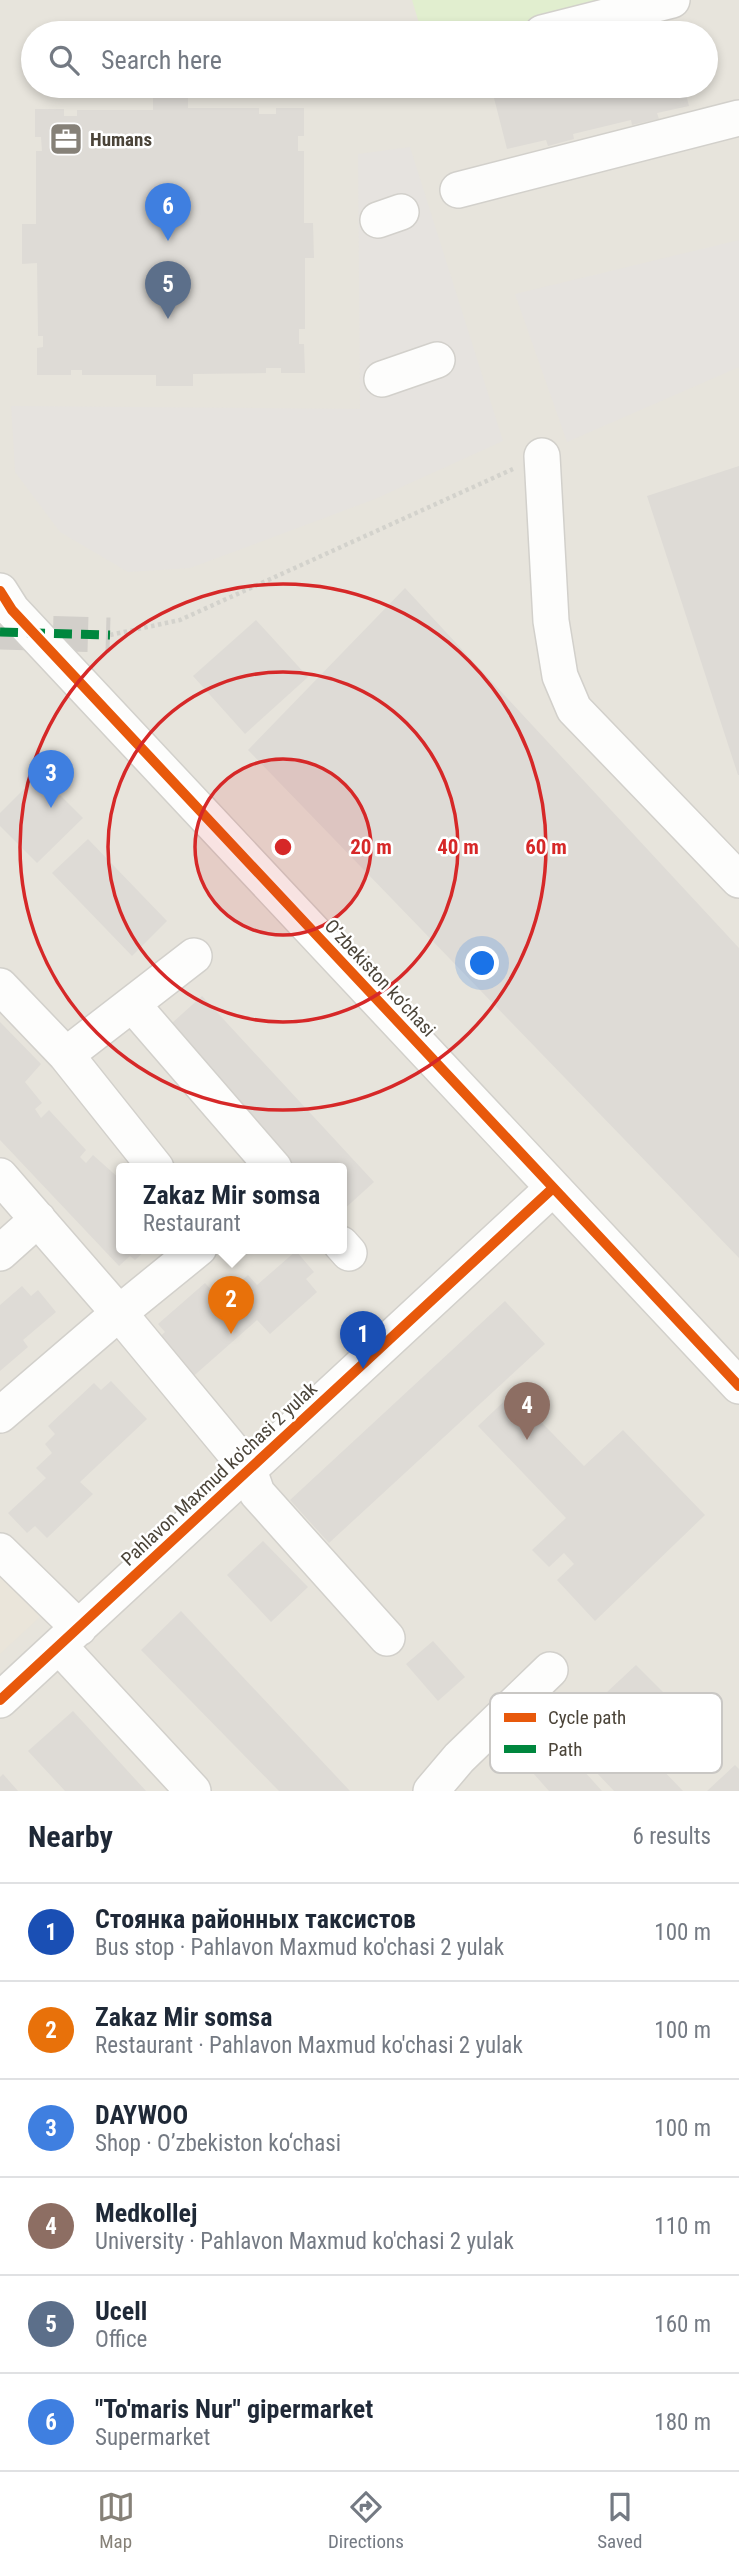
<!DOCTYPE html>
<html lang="en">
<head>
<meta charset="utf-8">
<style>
  :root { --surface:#fff; --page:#f2f2f3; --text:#1f2937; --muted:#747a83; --line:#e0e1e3; --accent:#868178 }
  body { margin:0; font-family:"Roboto Condensed",sans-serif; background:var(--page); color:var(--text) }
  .you { position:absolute; left:483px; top:964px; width:24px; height:24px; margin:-18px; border:5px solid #fff; border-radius:50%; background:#1a73e8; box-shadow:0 0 0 10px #1a73e833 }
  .badge { display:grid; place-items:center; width:46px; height:46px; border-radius:50%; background:var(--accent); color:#fff; font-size:23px; font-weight:700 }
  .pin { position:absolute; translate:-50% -58px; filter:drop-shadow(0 2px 4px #0008) }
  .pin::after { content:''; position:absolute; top:37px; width:24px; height:21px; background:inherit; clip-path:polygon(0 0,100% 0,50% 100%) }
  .popup { position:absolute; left:116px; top:1163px; width:231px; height:91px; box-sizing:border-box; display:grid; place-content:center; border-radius:7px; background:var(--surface); filter:drop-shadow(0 2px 5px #0005); font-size:23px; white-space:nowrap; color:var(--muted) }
  .popup b { font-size:26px; color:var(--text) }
  .popup::after { content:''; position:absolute; left:50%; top:100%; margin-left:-14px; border:14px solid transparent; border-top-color:var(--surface) }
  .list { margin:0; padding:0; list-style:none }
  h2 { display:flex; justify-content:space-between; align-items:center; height:91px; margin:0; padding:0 28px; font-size:30px }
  h2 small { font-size:23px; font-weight:400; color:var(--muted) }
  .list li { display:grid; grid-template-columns:46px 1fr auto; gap:21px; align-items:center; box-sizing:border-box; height:98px; padding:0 28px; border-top:2px solid var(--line) }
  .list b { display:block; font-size:26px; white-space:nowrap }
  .list p { margin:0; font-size:23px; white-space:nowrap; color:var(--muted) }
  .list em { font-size:23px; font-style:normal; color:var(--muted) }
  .icon { flex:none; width:38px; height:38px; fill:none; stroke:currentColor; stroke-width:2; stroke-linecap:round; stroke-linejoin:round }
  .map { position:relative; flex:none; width:739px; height:1791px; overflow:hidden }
  .search { position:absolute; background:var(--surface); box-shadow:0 4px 10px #0003; left:21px; right:21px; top:21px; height:77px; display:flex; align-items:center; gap:18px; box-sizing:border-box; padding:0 24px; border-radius:38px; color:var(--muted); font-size:26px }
  .sheet { height:679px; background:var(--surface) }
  nav { display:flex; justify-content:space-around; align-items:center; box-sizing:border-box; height:98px; border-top:2px solid var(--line); background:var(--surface); font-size:19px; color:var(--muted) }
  nav a { display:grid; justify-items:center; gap:4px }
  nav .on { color:var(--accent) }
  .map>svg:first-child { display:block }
  .residential { fill:#e7e4dc; fill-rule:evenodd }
  .education { fill:#eae5da }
  .green { fill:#e1eecf }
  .parking { fill:#e6e3df }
  .building { fill:#dedbd6 }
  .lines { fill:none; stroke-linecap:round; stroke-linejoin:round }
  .minor-tunnel { stroke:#d2cfca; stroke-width:35; stroke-dasharray:35 18; stroke-linecap:butt }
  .minor-casing { stroke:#d2d0cb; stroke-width:38 }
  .path { stroke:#d3d2cc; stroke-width:4.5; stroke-dasharray:3.5 3.5; stroke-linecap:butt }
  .minor { stroke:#fdfdfc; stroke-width:35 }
  .quiet { stroke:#00873e; stroke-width:9; stroke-dasharray:18 9; stroke-linecap:butt }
  .cycleway-casing { stroke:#fff; stroke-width:15 }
  .cycleway { stroke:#e8590c; stroke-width:10 }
  .ring { fill:none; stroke:#d62828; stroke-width:3.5 }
  .labels { text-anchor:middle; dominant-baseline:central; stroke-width:5; stroke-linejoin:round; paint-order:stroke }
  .poi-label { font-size:19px; font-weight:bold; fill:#4b4439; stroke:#fff; text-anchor:start }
  .street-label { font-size:19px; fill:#4b4439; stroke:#fff }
  .key { fill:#fff; stroke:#c9c7c4; stroke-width:2 }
  .key-label { font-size:19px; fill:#4b4439 }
  .centre { fill:#d62828; stroke:#fff; stroke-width:3.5 }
  .ring-label { font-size:21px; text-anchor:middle; font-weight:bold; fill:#d62828; stroke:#fff; stroke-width:5; stroke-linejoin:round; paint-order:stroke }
</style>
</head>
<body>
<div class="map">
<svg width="739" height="1791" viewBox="0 0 739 1791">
  <rect width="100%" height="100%" fill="#f4f2ee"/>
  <path class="residential" d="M0 0H739V1791H0ZM33 33H706V86H33ZM121 1168H341V1248H121Z"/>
  <path class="education" d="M0 1576 40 1617 0 1654Z"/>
  <path class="green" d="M412 0H631L503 33H422Z"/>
  <path class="parking" d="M410 147 503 441 375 499 190 568 128 572 60 532 15 472 11 406 360 409 358 154Z
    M739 240V367L567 442 515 294Z"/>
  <path class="building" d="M543 86H684L689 106 657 113 659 119 632 125 631 120 573 134 574 139 548 146 546 140 507 149 494 98Z
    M171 97 188 98V108H259V114H276V108H304V136H298V151H304V223H313L314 258H305V329H299V344H304L305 373H281V368H266V373L193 374V386H156V375H82V370H71V375H37V348L43 347V336H38L37 263 22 264V224H36V151H42L41 137H35V109H64V116H77V110H153V98Z
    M739 466V775H738L647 496Z
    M405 588 739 948V1258L248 750Z
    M256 620 308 677 245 734 193 676Z
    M39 774 83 818 37 863 0 826V813Z
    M88 839 167 921 132 956 52 873Z
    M202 996 374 1182 341 1212V1168H288L162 1032Z
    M0 1022 41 1064 25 1082 42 1103 35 1109 41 1118 49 1110 86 1150 80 1157 86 1163 93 1155 121 1180V1248H148L135 1260 130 1256 119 1266 0 1140Z
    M296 1251 314 1272 306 1279 317 1292 270 1334 257 1320 189 1380 155 1341 165 1332 158 1324 205 1283 212 1291 223 1281 231 1290 248 1275 257 1285Z
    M22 1286 31 1296 38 1290 56 1312 23 1340 28 1347 0 1371V1305Z
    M505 1301 545 1344 329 1543 290 1500Z
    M111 1381 147 1419 80 1482 93 1494 47 1538 35 1526 27 1533 8 1513 46 1478 36 1468 52 1453 45 1444 55 1434 48 1426 94 1383 101 1390Z
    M513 1393 584 1466 623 1430 705 1515 595 1621 557 1580 574 1564 564 1553 549 1567 532 1550 566 1518 478 1426Z
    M263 1541 308 1587 271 1622 227 1575Z
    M181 1611 350 1791H279L141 1650Z
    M433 1641 465 1677 438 1701 406 1664Z
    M636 1665 672 1701 633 1739 683 1791H614L561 1735Z
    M73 1711 146 1791H65L28 1751Z
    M546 1729 602 1791H549L517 1755Z
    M735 1765 739 1769V1791H707Z
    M3 1774 18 1791H0V1777Z"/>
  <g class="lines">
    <path class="minor-tunnel" d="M0 632 110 635"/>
    <defs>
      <path id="minor" d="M542 33 672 0
        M458 190 739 118
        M378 220 401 212
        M382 379 437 360
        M542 456 551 621 560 676 574 709 739 880
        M0 591 12 610 739 1386
        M0 986 66 1055 156 1168
        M132 1004 274 1168
        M66 1055 194 956
        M0 1176 119 1313 249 1470 257 1493 387 1638
        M341 1244 349 1253
        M0 1253 38 1219
        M0 1415 119 1313 199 1248
        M0 1551 79 1628
        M59 1646 193 1791
        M0 1700 553 1188
        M431 1791 459 1758 550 1670"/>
    </defs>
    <use href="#minor" class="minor-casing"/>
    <path class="path" d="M110 635 180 620 513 469"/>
    <use href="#minor" class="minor"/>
    <path class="quiet" d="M0 632 110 635"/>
    <defs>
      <path id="cycleway" d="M0 591 12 610 739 1386
        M0 1700 553 1188"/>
    </defs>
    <use href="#cycleway" class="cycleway-casing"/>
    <use href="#cycleway" class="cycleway"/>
  </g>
  <circle cx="283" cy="847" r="88" fill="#d62828" fill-opacity=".12"/>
  <g class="ring">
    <circle cx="283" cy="847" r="88"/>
    <circle cx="283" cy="847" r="175"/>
    <circle cx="283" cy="847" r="263"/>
  </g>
  <defs>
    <symbol id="office-square" viewBox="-11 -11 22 22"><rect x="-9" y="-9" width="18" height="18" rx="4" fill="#868178" stroke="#fff"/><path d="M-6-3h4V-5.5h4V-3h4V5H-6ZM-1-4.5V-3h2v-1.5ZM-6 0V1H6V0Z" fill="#fff"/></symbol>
  </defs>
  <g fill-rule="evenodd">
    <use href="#office-square" x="47" y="120" width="38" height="38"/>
  </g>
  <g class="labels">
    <g class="poi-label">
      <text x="90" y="139">Humans</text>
    </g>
    <g class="street-label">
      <text transform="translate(380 978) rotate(47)">O’zbekiston ko‘chasi</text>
      <text transform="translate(219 1474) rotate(-43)">Pahlavon Maxmud ko'chasi 2 yulak</text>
    </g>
  </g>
  <rect x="490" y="1693" width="232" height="80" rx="10" class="key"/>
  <rect x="504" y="1713" width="32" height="9" fill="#e8590c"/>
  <rect x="504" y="1745" width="32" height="8" fill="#00873e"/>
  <g class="key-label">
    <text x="548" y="1724">Cycle path</text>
    <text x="548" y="1756">Path</text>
  </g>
  <circle cx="283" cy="847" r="10" class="centre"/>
  <g class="ring-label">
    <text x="371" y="854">20 m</text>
    <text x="458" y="854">40 m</text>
    <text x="546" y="854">60 m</text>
  </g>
</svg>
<div class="you"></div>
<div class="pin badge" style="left:363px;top:1369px;background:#1a4fb4">1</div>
<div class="pin badge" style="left:231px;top:1334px;background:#e8710a">2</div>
<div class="popup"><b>Zakaz Mir somsa</b>Restaurant</div>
<div class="pin badge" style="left:51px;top:808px;background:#3f7fe0">3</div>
<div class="pin badge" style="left:527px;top:1440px;background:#8d6e63">4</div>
<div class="pin badge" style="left:168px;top:319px;background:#5c6f8a">5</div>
<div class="pin badge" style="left:168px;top:241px;background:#3f7fe0">6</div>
<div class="search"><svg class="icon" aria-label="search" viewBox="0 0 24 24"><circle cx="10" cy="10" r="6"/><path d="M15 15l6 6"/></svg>Search here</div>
</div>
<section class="sheet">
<h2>Nearby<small>6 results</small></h2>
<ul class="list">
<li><span class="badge" style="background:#1a4fb4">1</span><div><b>Стоянка районных таксистов</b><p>Bus stop · Pahlavon Maxmud ko'chasi 2 yulak</p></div><em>100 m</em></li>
<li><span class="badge" style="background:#e8710a">2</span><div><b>Zakaz Mir somsa</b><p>Restaurant · Pahlavon Maxmud ko'chasi 2 yulak</p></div><em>100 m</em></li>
<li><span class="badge" style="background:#3f7fe0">3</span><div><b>DAYWOO</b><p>Shop · O’zbekiston ko‘chasi</p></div><em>100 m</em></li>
<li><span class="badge" style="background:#8d6e63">4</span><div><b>Medkollej</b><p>University · Pahlavon Maxmud ko'chasi 2 yulak</p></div><em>110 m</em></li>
<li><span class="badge" style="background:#5c6f8a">5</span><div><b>Ucell</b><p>Office</p></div><em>160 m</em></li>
<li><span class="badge" style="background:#3f7fe0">6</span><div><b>&quot;To'maris Nur&quot; gipermarket</b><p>Supermarket</p></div><em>180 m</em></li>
</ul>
</section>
<nav>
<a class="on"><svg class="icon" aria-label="map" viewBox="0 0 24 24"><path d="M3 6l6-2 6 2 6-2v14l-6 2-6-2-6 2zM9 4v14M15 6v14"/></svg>Map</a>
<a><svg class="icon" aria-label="directions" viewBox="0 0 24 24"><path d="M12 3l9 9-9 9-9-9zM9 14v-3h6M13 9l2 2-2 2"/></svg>Directions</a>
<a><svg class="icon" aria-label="saved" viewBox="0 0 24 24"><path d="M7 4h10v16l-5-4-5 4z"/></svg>Saved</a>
</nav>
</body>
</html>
